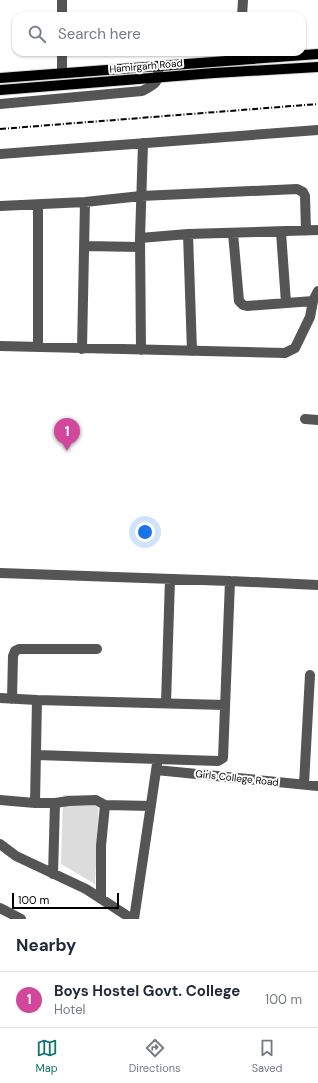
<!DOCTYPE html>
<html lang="en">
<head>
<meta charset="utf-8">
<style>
  :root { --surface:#fff; --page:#f2f2f3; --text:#1f2937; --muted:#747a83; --line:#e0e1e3; --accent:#0f766e }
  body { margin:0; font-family:"DM Sans",sans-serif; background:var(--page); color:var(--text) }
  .scale { position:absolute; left:12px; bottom:10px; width:107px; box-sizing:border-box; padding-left:4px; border:2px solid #000; border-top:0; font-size:11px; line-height:14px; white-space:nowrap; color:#000; -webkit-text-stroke:3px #fff; paint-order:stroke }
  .you { position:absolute; left:145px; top:532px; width:14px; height:14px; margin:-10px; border:3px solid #fff; border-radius:50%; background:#1a73e8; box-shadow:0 0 0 6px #1a73e833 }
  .badge { display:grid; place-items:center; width:26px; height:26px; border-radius:50%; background:var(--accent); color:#fff; font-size:13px; font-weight:700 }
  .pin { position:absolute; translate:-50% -33px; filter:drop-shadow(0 1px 2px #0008) }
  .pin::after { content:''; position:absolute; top:21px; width:14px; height:12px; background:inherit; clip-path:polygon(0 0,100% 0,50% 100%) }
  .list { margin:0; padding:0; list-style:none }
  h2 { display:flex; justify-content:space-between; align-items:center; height:52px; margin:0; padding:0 16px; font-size:17px }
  h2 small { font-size:13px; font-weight:400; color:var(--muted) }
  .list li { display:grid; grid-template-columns:26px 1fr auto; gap:12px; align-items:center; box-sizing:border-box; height:56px; padding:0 16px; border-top:1px solid var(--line) }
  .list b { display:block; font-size:15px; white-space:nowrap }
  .list p { margin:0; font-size:13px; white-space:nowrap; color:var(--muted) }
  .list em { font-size:13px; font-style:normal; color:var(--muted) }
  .icon { flex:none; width:22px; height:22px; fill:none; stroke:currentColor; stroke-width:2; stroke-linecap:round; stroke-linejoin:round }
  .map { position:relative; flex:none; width:318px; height:919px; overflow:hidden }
  .search { position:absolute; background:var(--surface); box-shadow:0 1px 3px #0004; left:12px; right:12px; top:12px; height:44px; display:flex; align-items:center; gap:10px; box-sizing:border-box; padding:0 14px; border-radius:12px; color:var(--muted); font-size:15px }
  .sheet { height:108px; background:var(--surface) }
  nav { display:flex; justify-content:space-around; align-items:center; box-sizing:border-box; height:56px; border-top:1px solid var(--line); background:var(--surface); font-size:11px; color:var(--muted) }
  nav a { display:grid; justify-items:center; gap:2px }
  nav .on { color:var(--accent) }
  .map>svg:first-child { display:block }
  .green { fill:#dcdcdc }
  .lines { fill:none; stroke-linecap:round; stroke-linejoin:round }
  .major-casing { stroke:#dbdbdb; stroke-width:12 }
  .minor { stroke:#555; stroke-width:10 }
  .major { stroke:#000; stroke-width:10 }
  .rail { stroke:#000; stroke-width:2; stroke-dasharray:6 2 1 2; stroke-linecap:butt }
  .labels { text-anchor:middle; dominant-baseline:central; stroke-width:4; stroke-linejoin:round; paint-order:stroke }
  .street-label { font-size:10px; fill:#000; stroke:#fff }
</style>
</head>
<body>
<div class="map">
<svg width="318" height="919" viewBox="0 0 318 919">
  <rect width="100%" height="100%" fill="#fff"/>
  <path class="green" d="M63 795 99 796 95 884 61 864Z"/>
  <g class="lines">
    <defs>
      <path id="major" d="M0 78 318 54
        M0 90 214 73 318 67"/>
    </defs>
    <use href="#major" class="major-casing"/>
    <path class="minor" d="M62 0V16
      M242 16 243 0
      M62 52V73
      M0 104 142 91C156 84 159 83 158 66
      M143 143 140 238 188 234 318 230
      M0 154 318 130
      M0 206 85 202 141 196 297 189 303 192 305 196 306 231
      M281 232 286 303
      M233 233 239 301 243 305 247 306 313 301
      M188 234 192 351
      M140 238 141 350
      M85 246 140 247
      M0 346 285 353 295 348 310 317 313 301 318 291
      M38 347V205
      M82 349 85 202
      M305 419 318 420
      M0 573 230 581 318 585
      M0 698 37 700 225 705
      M12 699 13 656 15 651 19 649H97
      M166 703 170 579
      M37 755 218 761 223 758 230 581
      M156 770 318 786
      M304 784 310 675
      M0 800 35 803H55
      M35 803 37 700
      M105 805 151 806
      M0 844 16 856 86 889 132 919
      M53 874 55 803 69 801 96 800 105 805 101 846V899
      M0 908 21 919
      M134 919 157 764"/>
    <use href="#major" class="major"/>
    <path class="rail" d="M0 129 318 104"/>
  </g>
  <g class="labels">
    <g class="street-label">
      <text transform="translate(146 66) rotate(-5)">Hamirgarh Road</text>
      <text transform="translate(237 778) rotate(6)">Girls College Road</text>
    </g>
  </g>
</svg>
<div class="scale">100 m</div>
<div class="you"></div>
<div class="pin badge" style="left:67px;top:451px;background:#d1479c">1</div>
<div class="search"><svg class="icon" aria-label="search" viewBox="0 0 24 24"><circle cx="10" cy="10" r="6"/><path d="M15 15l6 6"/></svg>Search here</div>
</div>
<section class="sheet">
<h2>Nearby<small></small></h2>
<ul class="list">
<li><span class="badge" style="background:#d1479c">1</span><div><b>Boys Hostel Govt. College</b><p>Hotel</p></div><em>100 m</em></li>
</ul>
</section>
<nav>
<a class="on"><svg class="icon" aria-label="map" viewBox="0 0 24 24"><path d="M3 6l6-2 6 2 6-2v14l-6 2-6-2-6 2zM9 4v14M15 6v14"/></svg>Map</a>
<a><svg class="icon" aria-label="directions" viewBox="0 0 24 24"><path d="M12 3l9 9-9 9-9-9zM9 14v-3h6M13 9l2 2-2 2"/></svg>Directions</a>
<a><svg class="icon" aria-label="saved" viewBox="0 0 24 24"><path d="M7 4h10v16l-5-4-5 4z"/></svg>Saved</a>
</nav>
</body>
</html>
